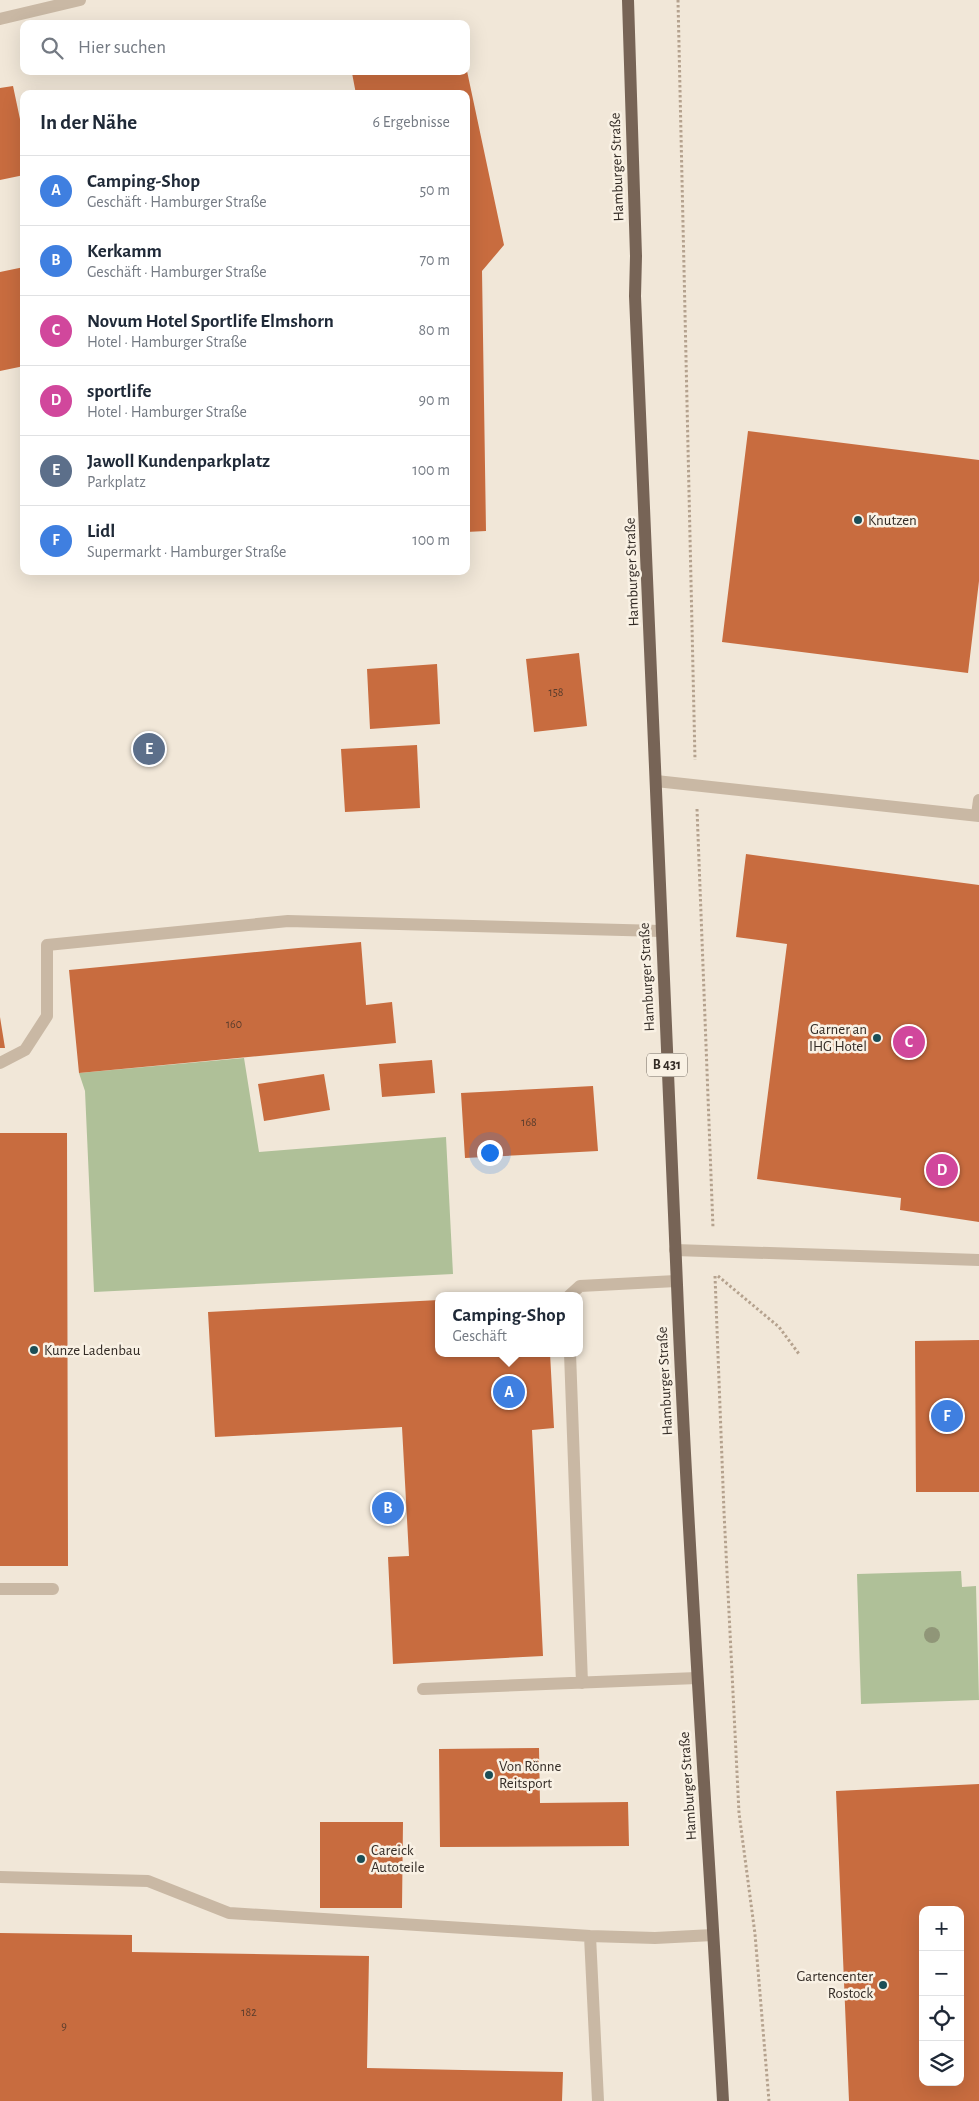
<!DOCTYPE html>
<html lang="de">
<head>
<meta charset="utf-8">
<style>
  :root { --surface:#fff; --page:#f2f2f3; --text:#1f2937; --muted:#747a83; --line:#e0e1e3; --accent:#ea580c }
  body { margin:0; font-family:"Alegreya Sans",sans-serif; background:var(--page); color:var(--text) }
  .controls { position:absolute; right:15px; bottom:15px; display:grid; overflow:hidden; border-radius:10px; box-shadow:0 5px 20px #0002 }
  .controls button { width:45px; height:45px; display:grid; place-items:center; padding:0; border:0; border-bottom:1px solid var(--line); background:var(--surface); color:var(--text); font:25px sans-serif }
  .you { position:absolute; left:489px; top:1152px; width:18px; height:18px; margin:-12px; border:4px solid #fff; border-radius:50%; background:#1a73e8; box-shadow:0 0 0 8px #1a73e833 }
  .badge { display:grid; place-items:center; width:32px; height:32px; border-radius:50%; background:var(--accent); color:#fff; font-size:16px; font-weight:700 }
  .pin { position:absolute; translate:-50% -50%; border:2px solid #fff; box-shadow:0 1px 5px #0006 }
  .popup { position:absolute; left:435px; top:1292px; width:148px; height:65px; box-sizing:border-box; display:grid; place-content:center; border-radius:10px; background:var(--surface); filter:drop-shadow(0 1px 4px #0005); font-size:16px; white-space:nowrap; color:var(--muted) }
  .popup b { font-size:19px; color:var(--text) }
  .popup::after { content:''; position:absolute; left:50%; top:100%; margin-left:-10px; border:10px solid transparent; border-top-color:var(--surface) }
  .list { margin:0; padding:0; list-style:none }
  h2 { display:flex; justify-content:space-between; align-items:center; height:65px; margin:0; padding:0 20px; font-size:21px }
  h2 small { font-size:16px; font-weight:400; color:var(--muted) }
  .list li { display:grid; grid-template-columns:32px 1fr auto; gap:15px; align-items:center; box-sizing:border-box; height:70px; padding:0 20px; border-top:1px solid var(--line) }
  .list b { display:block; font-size:19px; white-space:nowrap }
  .list p { margin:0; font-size:16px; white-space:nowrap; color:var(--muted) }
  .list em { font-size:16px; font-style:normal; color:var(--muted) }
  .icon { flex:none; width:28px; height:28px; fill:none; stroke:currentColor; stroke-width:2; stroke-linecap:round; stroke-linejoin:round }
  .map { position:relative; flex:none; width:979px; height:2101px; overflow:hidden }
  .search { position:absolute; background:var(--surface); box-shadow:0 5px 20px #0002; left:20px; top:20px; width:450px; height:55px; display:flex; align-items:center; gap:12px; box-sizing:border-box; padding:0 18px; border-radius:10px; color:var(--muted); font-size:19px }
  .panel { position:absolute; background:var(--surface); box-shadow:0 5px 20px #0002; left:20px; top:90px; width:450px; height:485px; border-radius:10px }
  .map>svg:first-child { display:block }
  .green { fill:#afc098 }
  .building { fill:#c86c3f; fill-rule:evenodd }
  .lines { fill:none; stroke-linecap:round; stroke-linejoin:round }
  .path { stroke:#b5a28e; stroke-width:3; stroke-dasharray:2.5 2.5; stroke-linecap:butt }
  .lane { stroke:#c9b8a4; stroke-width:12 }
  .primary { stroke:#776456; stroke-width:12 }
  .tree { fill:#909678 }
  .poi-dot { fill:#1b4e56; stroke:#f9f1e4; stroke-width:2 }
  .labels { text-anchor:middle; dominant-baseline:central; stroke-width:5; stroke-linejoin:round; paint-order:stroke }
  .number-label { font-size:12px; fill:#593c2c }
  .shield { fill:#f9f1e4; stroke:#6f675f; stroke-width:1 }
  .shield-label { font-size:14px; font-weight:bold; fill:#342c26 }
  .street-label { font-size:15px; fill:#342c26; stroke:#f9f1e4 }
  .poi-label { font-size:15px; fill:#342c26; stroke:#f9f1e4; text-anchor:start }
</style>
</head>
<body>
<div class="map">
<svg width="979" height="2101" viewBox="0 0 979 2101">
  <rect width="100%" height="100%" fill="#f1e7d8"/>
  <path class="green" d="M244 1058 259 1152 446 1137 453 1274 94 1292 85 1091 79 1073Z
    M961 1571 962 1587 976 1586 979 1700 861 1704 857 1574Z"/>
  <path class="building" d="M362 71H467L504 245 482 271 486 531 466 532V94H356L352 73Z
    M13 86 24 138V175L0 180V88Z
    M24 267V366L0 371V272Z
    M748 431 979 460V581L968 673 722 642Z
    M579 653 587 726 534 732 526 659Z
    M437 664 440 724 370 729 367 669Z
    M417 745 420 808 345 812 341 749Z
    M746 854 979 885V1222L900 1210 901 1198 757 1179 787 944 736 937Z
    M361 942 366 1005 392 1002 396 1043 79 1073 69 970Z
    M0 1017 5 1048H0Z
    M432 1060 435 1093 382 1097 379 1064Z
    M324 1074 330 1110 264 1121 258 1084Z
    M593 1086 598 1151 465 1158 461 1093Z
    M0 1133H67L68 1566H0Z
    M439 1300V1353H550L554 1428 532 1430 543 1656 393 1664 388 1557 409 1556 402 1427 215 1437 208 1312Z
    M979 1340V1492H916L915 1341Z
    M539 1748 540 1803 628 1802 629 1846 440 1847 439 1749Z
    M979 1784V2101H849L836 1791ZM923 1910H960V2082H923Z
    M320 1822H403L402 1908H320Z
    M0 1933 132 1935V1952L369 1956 367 2068 563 2072 562 2101H0Z"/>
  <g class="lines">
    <path class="path" d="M678 0 695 760
      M697 809 713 1228
      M715 1276 724 1512 739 1813 755 1934 769 2101
      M718 1276 779 1327 799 1354"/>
    <path class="lane" d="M0 19 80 0
      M656 781 979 816
      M977 815 979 800
      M0 1063 25 1050 47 1016V945L288 921 661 931
      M675 1250 979 1260
      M569 1296 580 1286 676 1281
      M570 1353 582 1683
      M0 1589H53
      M423 1689 697 1678
      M0 1877 148 1881 229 1913 590 1936 655 1938 713 1935
      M590 1936 598 2101"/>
    <path class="primary" d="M628 0 636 256 635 296C651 626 662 956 677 1285 688 1557 708 1829 723 2101"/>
  </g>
  <circle class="tree" cx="932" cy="1635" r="8"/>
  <g class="poi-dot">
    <circle cx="858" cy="520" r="5"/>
    <circle cx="877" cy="1038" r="5"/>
    <circle cx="34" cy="1350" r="5"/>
    <circle cx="489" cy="1775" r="5"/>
    <circle cx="361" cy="1859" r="5"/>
    <circle cx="883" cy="1985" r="5"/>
  </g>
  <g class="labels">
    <g class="number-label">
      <text x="556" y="692">158</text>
      <text x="234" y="1024">160</text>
      <text x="529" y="1122">168</text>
      <text x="249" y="2012">182</text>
      <text x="64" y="2026">9</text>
    </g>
    <rect class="shield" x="647" y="1053.5" width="40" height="23" rx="4"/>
    <g class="shield-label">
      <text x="667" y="1065">B 431</text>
    </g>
    <g class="street-label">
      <text transform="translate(617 167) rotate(-92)">Hamburger Straße</text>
      <text transform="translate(632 572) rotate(-92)">Hamburger Straße</text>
      <text transform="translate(647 977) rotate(-93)">Hamburger Straße</text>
      <text transform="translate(665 1381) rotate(-93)">Hamburger Straße</text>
      <text transform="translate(688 1786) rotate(-94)">Hamburger Straße</text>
    </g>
    <g class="poi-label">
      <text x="868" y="520">Knutzen</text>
      <text x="867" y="1029" text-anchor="end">Garner an<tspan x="867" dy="17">IHG Hotel</tspan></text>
      <text x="44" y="1350">Kunze Ladenbau</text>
      <text x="499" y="1766">Von Rönne<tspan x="499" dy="17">Reitsport</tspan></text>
      <text x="371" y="1850">Careick<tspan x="371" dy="17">Autoteile</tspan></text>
      <text x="873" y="1976" text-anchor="end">Gartencenter<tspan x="873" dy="17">Rostock</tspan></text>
    </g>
  </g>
</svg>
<div class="controls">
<button>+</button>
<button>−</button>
<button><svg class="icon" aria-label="locate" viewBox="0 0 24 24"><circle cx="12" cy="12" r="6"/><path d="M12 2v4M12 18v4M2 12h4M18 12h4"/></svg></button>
<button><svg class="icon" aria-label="layers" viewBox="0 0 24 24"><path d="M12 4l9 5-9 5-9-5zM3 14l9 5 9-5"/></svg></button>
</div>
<div class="you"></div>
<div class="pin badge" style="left:509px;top:1392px;background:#3f7fe0">A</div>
<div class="popup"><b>Camping-Shop</b>Geschäft</div>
<div class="pin badge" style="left:388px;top:1508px;background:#3f7fe0">B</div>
<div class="pin badge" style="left:909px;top:1042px;background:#d1479c">C</div>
<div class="pin badge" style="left:942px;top:1170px;background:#d1479c">D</div>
<div class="pin badge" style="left:149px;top:749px;background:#5c6f8a">E</div>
<div class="pin badge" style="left:947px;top:1416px;background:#3f7fe0">F</div>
<div class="search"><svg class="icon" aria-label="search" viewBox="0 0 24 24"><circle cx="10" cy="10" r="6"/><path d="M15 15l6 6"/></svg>Hier suchen</div>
<section class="panel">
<h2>In der Nähe<small>6 Ergebnisse</small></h2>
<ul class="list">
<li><span class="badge" style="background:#3f7fe0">A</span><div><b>Camping-Shop</b><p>Geschäft · Hamburger Straße</p></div><em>50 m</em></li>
<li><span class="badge" style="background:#3f7fe0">B</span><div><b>Kerkamm</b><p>Geschäft · Hamburger Straße</p></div><em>70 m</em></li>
<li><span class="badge" style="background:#d1479c">C</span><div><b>Novum Hotel Sportlife Elmshorn</b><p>Hotel · Hamburger Straße</p></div><em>80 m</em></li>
<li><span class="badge" style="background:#d1479c">D</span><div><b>sportlife</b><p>Hotel · Hamburger Straße</p></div><em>90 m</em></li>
<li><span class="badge" style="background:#5c6f8a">E</span><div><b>Jawoll Kundenparkplatz</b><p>Parkplatz</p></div><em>100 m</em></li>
<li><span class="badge" style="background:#3f7fe0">F</span><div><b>Lidl</b><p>Supermarkt · Hamburger Straße</p></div><em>100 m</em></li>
</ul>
</section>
</div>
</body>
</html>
